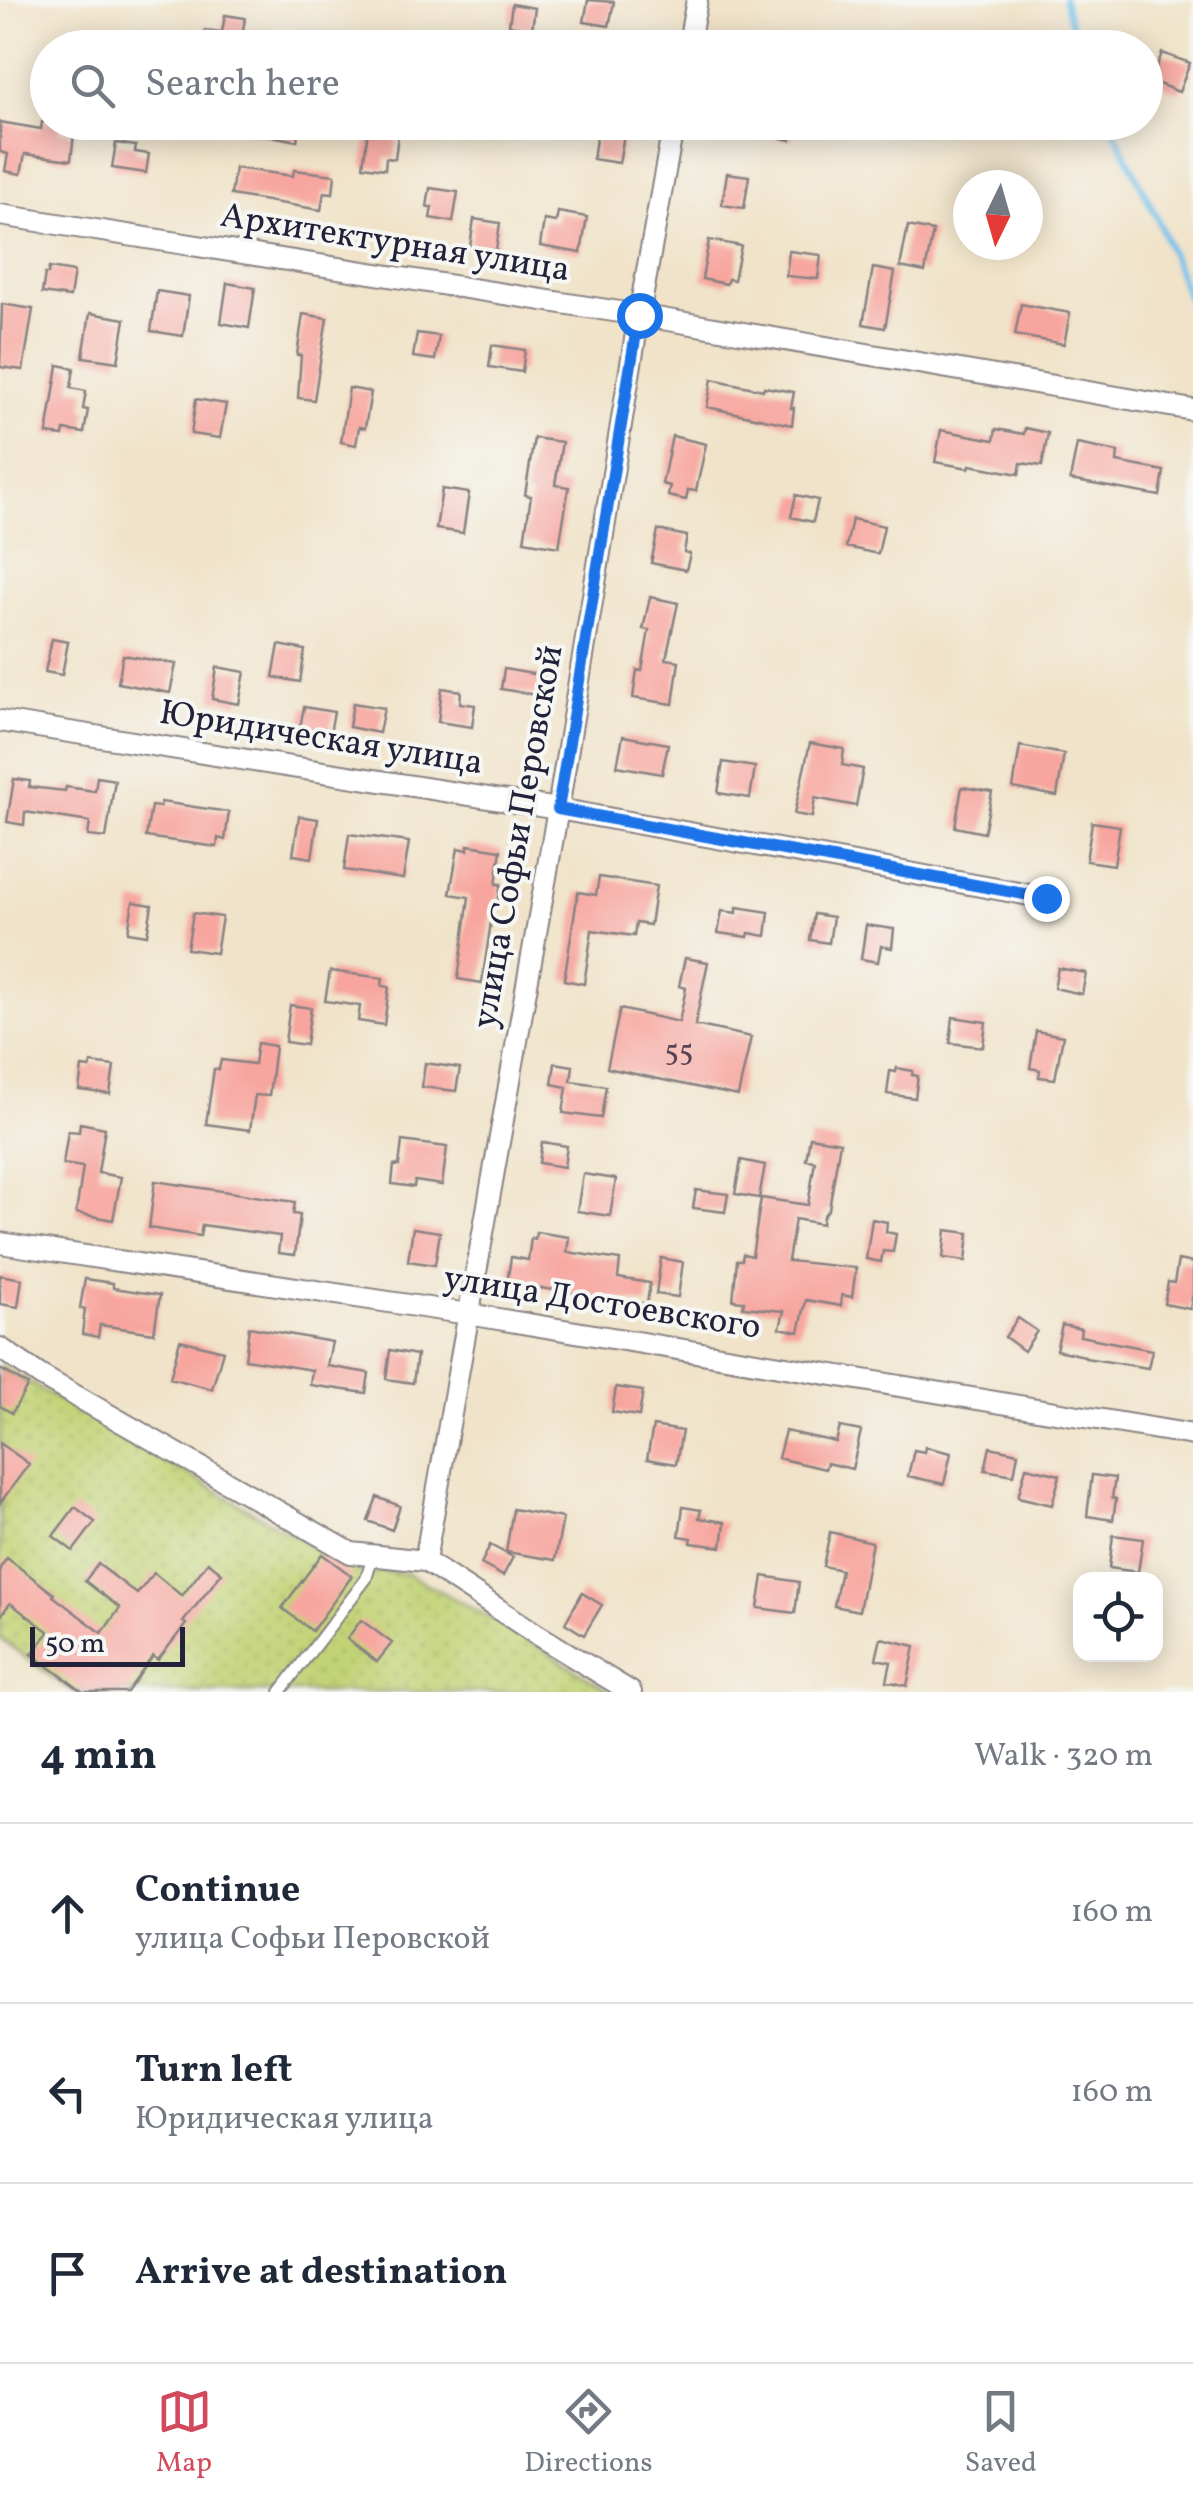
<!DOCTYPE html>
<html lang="en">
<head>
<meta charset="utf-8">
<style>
  :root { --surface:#fff; --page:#f2f2f3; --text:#1f2937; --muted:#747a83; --line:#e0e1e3; --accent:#d1495b }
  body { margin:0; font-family:Vollkorn,serif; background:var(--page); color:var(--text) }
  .controls { position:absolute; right:30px; bottom:30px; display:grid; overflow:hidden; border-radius:20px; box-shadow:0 5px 25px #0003 }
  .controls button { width:90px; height:90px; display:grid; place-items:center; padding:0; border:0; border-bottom:2px solid var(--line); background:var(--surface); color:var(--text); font:50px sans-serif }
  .compass { position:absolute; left:953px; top:170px; width:90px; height:90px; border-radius:50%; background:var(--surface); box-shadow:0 5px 25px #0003; rotate:185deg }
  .scale { position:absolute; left:30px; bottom:25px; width:155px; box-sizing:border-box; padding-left:10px; border:5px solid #22223b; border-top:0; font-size:28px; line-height:35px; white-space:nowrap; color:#22223b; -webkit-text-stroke:8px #f6f6f2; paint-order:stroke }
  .stop { position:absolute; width:30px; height:30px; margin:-22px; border:8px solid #1a73e8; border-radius:50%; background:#fff }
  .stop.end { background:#1a73e8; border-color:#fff; box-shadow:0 2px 10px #0008 }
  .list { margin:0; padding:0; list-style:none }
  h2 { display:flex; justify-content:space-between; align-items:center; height:130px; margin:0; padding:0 40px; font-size:42px }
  h2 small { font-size:32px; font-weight:400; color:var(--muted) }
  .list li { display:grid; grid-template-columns:65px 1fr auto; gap:30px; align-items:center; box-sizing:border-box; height:180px; padding:0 40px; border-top:2px solid var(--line) }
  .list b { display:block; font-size:38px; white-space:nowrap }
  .list p { margin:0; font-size:32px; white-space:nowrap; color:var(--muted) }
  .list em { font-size:32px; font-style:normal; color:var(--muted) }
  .icon { flex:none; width:55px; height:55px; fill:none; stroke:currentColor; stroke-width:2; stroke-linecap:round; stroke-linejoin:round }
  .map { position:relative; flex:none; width:1193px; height:1692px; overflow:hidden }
  .search { position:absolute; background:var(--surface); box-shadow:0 5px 25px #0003; left:30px; right:30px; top:30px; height:110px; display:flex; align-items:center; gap:25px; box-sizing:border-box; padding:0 35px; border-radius:55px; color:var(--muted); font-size:38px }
  .sheet { height:670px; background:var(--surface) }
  nav { display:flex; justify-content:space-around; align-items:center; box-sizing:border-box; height:140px; border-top:2px solid var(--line); background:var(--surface); font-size:28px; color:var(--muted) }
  nav a { display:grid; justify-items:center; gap:5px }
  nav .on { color:var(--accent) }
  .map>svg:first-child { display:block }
  .garden { fill:url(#garden-dots); stroke:#727a58; stroke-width:2.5 }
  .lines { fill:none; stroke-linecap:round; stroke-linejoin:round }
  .stream { stroke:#70c0eb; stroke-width:6 }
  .building { fill:#f7a59e }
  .lane-casing { stroke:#898282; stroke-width:14 }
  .street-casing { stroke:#898282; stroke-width:24 }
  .lane { stroke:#fff; stroke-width:10 }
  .street { stroke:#fff; stroke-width:20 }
  .route { stroke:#1a73e8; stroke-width:12 }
  .labels { text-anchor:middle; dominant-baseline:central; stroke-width:8; stroke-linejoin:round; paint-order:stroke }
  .number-label { font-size:30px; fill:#574354 }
  .street-label { font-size:35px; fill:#22223b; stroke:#f6f6f2 }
</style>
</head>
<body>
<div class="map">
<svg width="1193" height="1692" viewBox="0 0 1193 1692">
  <defs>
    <pattern id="garden-dots" width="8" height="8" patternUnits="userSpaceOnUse" patternTransform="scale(2.5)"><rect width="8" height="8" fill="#c2d376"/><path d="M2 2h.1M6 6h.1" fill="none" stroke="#a6b567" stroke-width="1.8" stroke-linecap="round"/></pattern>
  </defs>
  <rect width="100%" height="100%" fill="#f6f6f2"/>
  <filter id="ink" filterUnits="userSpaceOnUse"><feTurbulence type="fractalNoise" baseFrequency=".01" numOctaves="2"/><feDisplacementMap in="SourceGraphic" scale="20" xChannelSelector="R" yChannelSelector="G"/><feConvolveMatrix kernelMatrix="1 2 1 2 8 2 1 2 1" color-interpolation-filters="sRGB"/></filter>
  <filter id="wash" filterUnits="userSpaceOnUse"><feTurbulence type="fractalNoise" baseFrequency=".0048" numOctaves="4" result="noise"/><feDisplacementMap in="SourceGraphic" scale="40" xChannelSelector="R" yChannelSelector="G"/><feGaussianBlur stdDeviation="2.25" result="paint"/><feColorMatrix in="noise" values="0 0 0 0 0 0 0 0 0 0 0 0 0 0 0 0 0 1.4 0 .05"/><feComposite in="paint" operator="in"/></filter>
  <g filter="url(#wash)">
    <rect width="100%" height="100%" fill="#f0e3c9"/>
    <path class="garden" d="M0 1366 352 1569 407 1574 502 1624 611 1692H72L0 1638Z"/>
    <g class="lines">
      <path class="stream" d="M1064 0 1077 48
        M1110 122 1158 220 1193 310"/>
    </g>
    <g id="blocks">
      <path class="building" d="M588 0 614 2 609 26 584 22Z
        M512 4 535 8 532 29 509 25Z
        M225 15 245 18 242 36 258 38 257 48H201L205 30 222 32Z
        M1162 53 1190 63 1179 92 1151 81Z
        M0 122 41 129 42 122H61L59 131 74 134 71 160 25 154 21 174 5 171 8 154 0 152Z
        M245 122H300L297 141 244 131Z
        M744 122H793L791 140 744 131Z
        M369 123 399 127 395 159 386 158 385 169 363 166Z
        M598 125 614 128 613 133 624 135 619 163 593 159Z
        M116 143 136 146 135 152 149 154 146 173 112 168Z
        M235 168 293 176 294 170 335 175 333 193 324 192 321 210 231 195Z
        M727 173 749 176 744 208 722 205Z
        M430 188 458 192 453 222 430 218 432 207H427Z
        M558 212 587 217 581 253 540 246 544 220 556 222Z
        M474 219 500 223 496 250 470 247Z
        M908 226 933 231 925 272 900 267Z
        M709 240 741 246 734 280 728 279 726 284 702 279Z
        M789 251 821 255 818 279 786 276Z
        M49 268 74 272 70 297 42 293 45 274H48Z
        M873 268 895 272 885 328 863 324Z
        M227 283 255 288 249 328 221 323Z
        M157 291 189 296 183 336 151 331Z
        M2 304 33 309 23 370 0 367Z
        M1021 304 1070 313 1064 344 1015 335Z
        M90 313 125 319 118 362 83 357Z
        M303 314 327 318 314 400 298 398 301 355H297Z
        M417 333 439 336 435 360 413 357Z
        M492 345 525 350 522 372 489 367Z
        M58 365 74 368 71 388 86 391 83 409 88 410 84 433 64 430 63 436 47 434Z
        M712 379 763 390 764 387 794 392 791 408H794L792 425 707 407Z
        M349 388 371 392 365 428 359 427 356 445 341 442Z
        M196 399 226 404 220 438 191 434Z
        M1025 428 1048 433 1042 466 1021 463 1019 474 970 465 969 468 935 462 941 430 994 440 996 429 1024 434Z
        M672 436 706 444 696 491 688 490 686 500 668 496 670 486 662 484Z
        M534 438 562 442 555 485 569 487 559 547 524 541 531 496 525 495Z
        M1077 444 1118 452 1117 462 1164 471 1160 496 1070 480Z
        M442 489 469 493 463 533 436 529Z
        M796 495 818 500 813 522 791 517Z
        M852 519 884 526 878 554 846 547Z
        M658 530 687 536 684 552 690 554 686 570 651 563Z
        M650 597 678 603 666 659 679 661 673 704 633 698 637 670 642 671 649 630 643 629Z
        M52 639 68 642 62 675 45 672Z
        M279 645 305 650 300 682 273 677Z
        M123 655 176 664 170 693 118 683Z
        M217 667 245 672 239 704 212 699Z
        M504 669 544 676 541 696 501 689Z
        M442 688 461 691 460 703 475 705 472 727 438 722Z
        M353 703 384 708 379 733 349 727Z
        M304 707 334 712 330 733 300 727Z
        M623 736 668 744 662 774 617 766Z
        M810 743 844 749 842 765 863 769 856 806 815 798 812 817 794 814Z
        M1020 746 1064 754 1057 796 1013 788Z
        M723 762 755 767 750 798 718 793Z
        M97 777 115 780 106 838 88 836 90 822 25 812 24 825 7 822 14 779 30 781 29 787 65 791 66 787 95 791Z
        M962 787 992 792 984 833 955 827Z
        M161 802 229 812 225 840 218 838 217 847 146 837 151 806 160 807Z
        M299 816 318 819 312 858 293 855Z
        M1092 822 1120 826 1114 865 1086 861Z
        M349 834 409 842 403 879 344 870Z
        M468 845 501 850 496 884H501L498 902 494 901 482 983 458 979 469 897 450 894 458 848 468 850Z
        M599 877 656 886 650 925 636 923 634 936 592 930 584 984 564 980 578 892 596 895Z
        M133 902 152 905 147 935 128 932Z
        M737 907 769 912 766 936 749 933 748 937 718 933 722 911 737 913Z
        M193 913 222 917 216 953 187 949Z
        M814 914 833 917 829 943 810 940Z
        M866 925 894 929 892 948 881 946 878 962 861 959Z
        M685 958 708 962 695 1025 751 1037 738 1096 607 1068 620 1009 679 1022 686 988 679 986Z
        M1058 968 1086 973 1082 994 1054 988Z
        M330 971 383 978 382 986 389 987 384 1025 358 1021 360 1006 325 1001Z
        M290 1005 311 1008 306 1045 285 1042Z
        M953 1017 986 1022 983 1047 950 1043Z
        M1036 1031 1063 1036 1055 1079 1039 1077 1040 1070 1030 1068Z
        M257 1043 275 1046 269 1096 255 1095 250 1130 206 1124 214 1069 219 1070 221 1060 254 1064Z
        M91 1063 114 1066 110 1094 79 1090 82 1067 90 1068Z
        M425 1063 460 1068 456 1091 422 1087Z
        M555 1063 573 1066 571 1081 606 1086 601 1118 563 1113 567 1087 552 1084Z
        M897 1068 913 1071 912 1075 918 1076 915 1098 887 1094 890 1071 896 1072Z
        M80 1123 105 1128 98 1173 121 1177 113 1220 76 1213 83 1167 63 1164 68 1131 79 1132Z
        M810 1137 840 1142 829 1209 823 1216 822 1224 795 1219 788 1261 856 1268 852 1297 842 1295 841 1306 806 1300 799 1332 780 1328 784 1311 743 1307 744 1301 733 1300 737 1260H742L743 1254 752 1256 761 1198 808 1205 815 1161 806 1160Z
        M402 1141 447 1147 442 1185 415 1181 414 1187 392 1184 394 1165 399 1166Z
        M542 1142 567 1146 564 1167 539 1163Z
        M741 1160 765 1165 759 1198 735 1194Z
        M583 1174 616 1179 610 1216 577 1211Z
        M155 1181 295 1202 293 1214 300 1215 295 1255 278 1253 280 1236 202 1225 200 1236 149 1228Z
        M696 1190 728 1194 725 1212 693 1208Z
        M872 1219 887 1222 886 1232 896 1234 893 1252 883 1251 881 1262 866 1259Z
        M413 1228 440 1232 435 1265 408 1261Z
        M946 1230 969 1233 966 1261 943 1258Z
        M536 1232 569 1237 567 1252 620 1260 618 1278 650 1283 647 1304 507 1283 511 1257 528 1260 531 1238 535 1239Z
        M661 1258 683 1262 678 1297 656 1294Z
        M1178 1260 1193 1263V1293L1190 1309 1164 1304 1168 1282 1174 1283Z
        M0 1275 22 1279 18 1307 0 1304Z
        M85 1279 113 1283V1288L160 1295 154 1333 100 1325 98 1337 82 1334 85 1309 80 1308Z
        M1018 1318 1037 1331 1024 1351 1005 1337Z
        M1062 1325 1081 1329 1080 1336 1152 1350 1148 1368 1085 1358V1356L1056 1350Z
        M249 1327 332 1342 327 1366 369 1373 366 1393 310 1385 312 1370 245 1359Z
        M180 1340 223 1351 212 1389 170 1378Z
        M390 1350 417 1355 413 1383 386 1379Z
        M0 1369 28 1385 12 1413 0 1406Z
        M616 1387 643 1391 639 1416 612 1412Z
        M653 1426 682 1431 676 1464 647 1459Z
        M840 1427 861 1431 852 1469 827 1463 825 1469 778 1458 785 1431 836 1442Z
        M0 1443 29 1464 0 1503Z
        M925 1447 951 1453 944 1484 908 1476 914 1450 924 1452Z
        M990 1447 1018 1453 1014 1475 985 1470Z
        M1026 1467 1060 1475 1052 1505 1018 1497Z
        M1092 1475 1115 1478 1112 1498 1116 1499 1113 1520 1087 1516Z
        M377 1497 400 1506 392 1530 368 1521Z
        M75 1507 95 1522 73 1551 53 1536Z
        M683 1507 701 1510 699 1518 725 1522 722 1547 691 1543 692 1538 679 1536Z
        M513 1509 563 1518 555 1560 506 1552Z
        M830 1532 872 1542 859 1611 834 1606 841 1570 823 1566Z
        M1113 1535 1143 1539 1138 1572 1109 1568Z
        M490 1545 513 1557 503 1576 481 1564Z
        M322 1554 352 1576 312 1631 282 1608Z
        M7 1558 54 1594 53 1596 102 1633 120 1608 85 1581 98 1564 137 1594 154 1573 182 1596 208 1562 222 1573 183 1622 186 1624 158 1660 153 1656 127 1692H83L32 1654 49 1632 10 1603 0 1617V1568Z
        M763 1576 799 1582 795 1613 758 1608Z
        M582 1593 602 1605 584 1635 565 1623Z
        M361 1620 392 1643 377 1662 347 1639Z
        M881 1638 915 1646 907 1686 887 1681 891 1662 876 1659Z"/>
    </g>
  </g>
  <g filter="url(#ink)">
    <use href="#blocks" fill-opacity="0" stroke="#898282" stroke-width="2.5"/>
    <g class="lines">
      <defs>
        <path id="lane" d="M280 1692 366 1579 373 1556"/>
        <path id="street" d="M688 48 697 0
          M0 215 639 315 1193 410
          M0 721 558 809 1046 898
          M0 1243 468 1314 1193 1435
          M0 1348 41 1376 351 1553 425 1561 536 1634 631 1692
          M425 1561 558 809 639 315 674 122"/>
      </defs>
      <use href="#lane" class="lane-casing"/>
      <use href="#street" class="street-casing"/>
      <use href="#lane" class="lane"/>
      <use href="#street" class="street"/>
    </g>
  </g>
  <g class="lines" filter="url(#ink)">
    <path class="route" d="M639 315 558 809 1046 898"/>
  </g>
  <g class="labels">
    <g class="number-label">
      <text x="679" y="1052">55</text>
    </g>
    <g class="street-label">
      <text transform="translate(395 244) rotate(9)">Архитектурная улица</text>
      <text transform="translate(321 739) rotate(9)">Юридическая улица</text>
      <text transform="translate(519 837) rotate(-80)">улица Софьи Перовской</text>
      <text transform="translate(602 1304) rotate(9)">улица Достоевского</text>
    </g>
  </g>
</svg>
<div class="controls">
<button><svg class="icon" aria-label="locate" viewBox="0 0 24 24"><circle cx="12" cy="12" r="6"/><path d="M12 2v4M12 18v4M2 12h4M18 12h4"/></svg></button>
</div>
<svg class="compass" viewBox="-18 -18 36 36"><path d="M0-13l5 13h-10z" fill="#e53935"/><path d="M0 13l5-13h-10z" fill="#747a83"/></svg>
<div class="scale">50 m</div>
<div class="stop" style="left:639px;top:315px"></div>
<div class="stop end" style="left:1046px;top:898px"></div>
<div class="search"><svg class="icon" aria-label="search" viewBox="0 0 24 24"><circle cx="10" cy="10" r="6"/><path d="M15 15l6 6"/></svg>Search here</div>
</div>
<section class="sheet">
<h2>4 min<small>Walk · 320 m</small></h2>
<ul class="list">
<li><svg class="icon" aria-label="ahead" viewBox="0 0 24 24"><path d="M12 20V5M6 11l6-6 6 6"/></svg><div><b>Continue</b><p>улица Софьи Перовской</p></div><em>160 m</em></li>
<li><svg class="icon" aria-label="left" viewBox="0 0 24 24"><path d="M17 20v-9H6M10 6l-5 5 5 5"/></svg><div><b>Turn left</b><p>Юридическая улица</p></div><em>160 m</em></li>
<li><svg class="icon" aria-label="arrive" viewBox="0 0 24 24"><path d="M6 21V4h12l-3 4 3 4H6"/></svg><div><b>Arrive at destination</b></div></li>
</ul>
</section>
<nav>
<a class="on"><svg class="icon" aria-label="map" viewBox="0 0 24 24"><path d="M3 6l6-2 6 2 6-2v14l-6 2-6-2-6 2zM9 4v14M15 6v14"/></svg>Map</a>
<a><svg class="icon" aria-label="directions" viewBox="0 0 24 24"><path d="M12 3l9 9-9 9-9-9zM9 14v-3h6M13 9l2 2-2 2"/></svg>Directions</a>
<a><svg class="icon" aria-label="saved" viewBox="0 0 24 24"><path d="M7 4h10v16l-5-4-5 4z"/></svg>Saved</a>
</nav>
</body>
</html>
